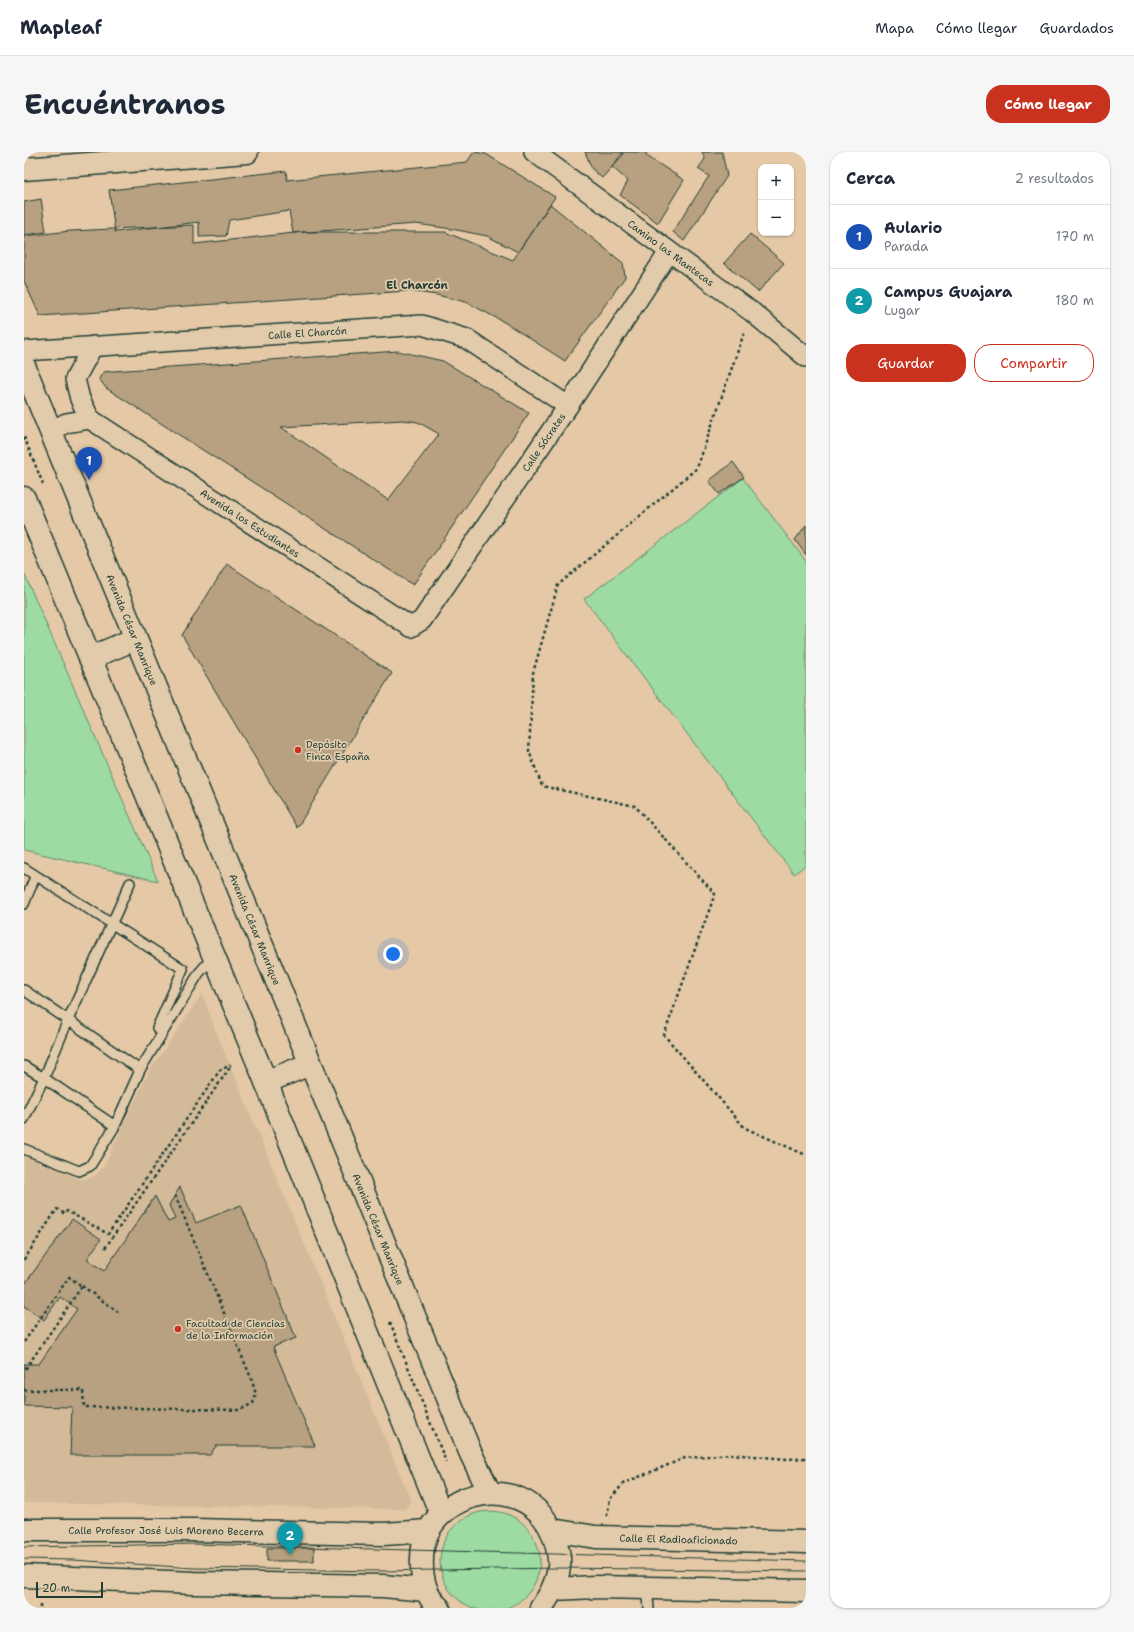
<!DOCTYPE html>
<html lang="es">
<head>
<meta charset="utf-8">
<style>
  :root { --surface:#fff; --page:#f6f6f7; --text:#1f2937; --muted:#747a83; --line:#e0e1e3; --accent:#c8321e }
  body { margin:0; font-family:"Shantell Sans",sans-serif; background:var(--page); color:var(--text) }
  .controls { position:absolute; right:12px; top:12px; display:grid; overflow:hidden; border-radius:8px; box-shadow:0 1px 3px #0004 }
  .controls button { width:36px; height:36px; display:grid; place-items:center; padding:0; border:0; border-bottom:1px solid var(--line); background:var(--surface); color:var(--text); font:20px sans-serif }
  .scale { position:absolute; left:12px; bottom:10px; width:67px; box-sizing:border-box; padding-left:4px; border:2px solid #1f3d34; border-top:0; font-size:11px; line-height:14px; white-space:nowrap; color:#1f3d34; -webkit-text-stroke:3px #e2cbab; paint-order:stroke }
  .you { position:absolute; left:369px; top:802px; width:14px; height:14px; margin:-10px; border:3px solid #fff; border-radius:50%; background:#1a73e8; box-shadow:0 0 0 6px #1a73e833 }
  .badge { display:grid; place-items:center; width:26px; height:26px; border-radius:50%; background:var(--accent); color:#fff; font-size:13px; font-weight:700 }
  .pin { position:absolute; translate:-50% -33px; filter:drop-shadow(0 1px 2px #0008) }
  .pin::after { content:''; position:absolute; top:21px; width:14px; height:12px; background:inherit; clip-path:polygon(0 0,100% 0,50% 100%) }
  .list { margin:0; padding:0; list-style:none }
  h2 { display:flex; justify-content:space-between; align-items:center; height:52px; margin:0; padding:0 16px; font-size:17px }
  h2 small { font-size:13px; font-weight:400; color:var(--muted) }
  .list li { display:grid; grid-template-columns:26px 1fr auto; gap:12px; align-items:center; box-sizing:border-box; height:64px; padding:0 16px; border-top:1px solid var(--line) }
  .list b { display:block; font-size:15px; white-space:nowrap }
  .list p { margin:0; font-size:13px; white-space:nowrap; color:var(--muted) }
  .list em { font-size:13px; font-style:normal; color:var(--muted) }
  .actions { display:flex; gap:8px; padding:12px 16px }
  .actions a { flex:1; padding:9px 0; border:1px solid var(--accent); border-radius:16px; text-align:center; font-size:14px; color:var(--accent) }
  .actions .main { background:var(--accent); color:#fff }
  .map { position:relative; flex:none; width:782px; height:1456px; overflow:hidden; border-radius:16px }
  header { display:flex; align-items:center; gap:24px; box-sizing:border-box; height:56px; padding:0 20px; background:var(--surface); border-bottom:1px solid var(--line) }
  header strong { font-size:19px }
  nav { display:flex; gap:22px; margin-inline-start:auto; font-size:14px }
  .intro { display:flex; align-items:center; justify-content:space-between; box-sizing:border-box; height:96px; padding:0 24px }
  h1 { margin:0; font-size:28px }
  .button { padding:10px 18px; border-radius:16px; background:var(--accent); color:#fff; font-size:14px; font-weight:700 }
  main { display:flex; gap:24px; padding:0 24px }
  aside { flex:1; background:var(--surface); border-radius:16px; box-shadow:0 1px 3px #0004 }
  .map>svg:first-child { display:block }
  .built { fill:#d3ba99 }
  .green { fill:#9ddba3; stroke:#5e8c6c }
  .building { fill:#b7a181; stroke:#1f3d34; fill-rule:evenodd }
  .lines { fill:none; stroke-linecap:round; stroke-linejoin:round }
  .service-casing { stroke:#1f3d34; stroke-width:12 }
  .minor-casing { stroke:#1f3d34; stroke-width:22 }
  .tertiary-casing { stroke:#1f3d34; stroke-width:25 }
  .secondary-casing { stroke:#1f3d34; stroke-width:25 }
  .path { stroke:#1f3d34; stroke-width:2.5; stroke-dasharray:3 3; stroke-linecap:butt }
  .service { stroke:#e2cbab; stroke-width:9 }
  .minor { stroke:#e2cbab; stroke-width:19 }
  .tertiary { stroke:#e2cbab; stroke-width:22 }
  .secondary { stroke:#e2cbab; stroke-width:22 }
  .tram { stroke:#1f3d34; stroke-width:1 }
  .poi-dot { fill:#c8321e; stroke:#e2cbab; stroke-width:1.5 }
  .labels { text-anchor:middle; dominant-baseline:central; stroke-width:3.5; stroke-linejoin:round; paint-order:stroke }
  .street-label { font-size:10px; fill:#1f3d34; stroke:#e2cbab }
  .poi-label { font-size:10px; fill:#1f3d34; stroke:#e2cbab; text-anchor:start }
  .neighbourhood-label { font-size:11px; font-weight:bold; fill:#1f3d34; stroke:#e2cbab }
</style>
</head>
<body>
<header>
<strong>Mapleaf</strong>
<nav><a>Mapa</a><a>Cómo llegar</a><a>Guardados</a></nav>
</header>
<div class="intro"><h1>Encuéntranos</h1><a class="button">Cómo llegar</a></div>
<main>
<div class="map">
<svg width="782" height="1456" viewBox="0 0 782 1456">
  <rect width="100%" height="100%" fill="#e5c9a6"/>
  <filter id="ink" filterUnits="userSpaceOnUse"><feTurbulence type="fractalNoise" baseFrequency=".025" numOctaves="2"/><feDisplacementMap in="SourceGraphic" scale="8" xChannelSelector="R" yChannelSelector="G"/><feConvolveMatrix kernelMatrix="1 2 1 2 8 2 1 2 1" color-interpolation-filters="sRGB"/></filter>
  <g filter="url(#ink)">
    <path class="built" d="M178 842 191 877 387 1349 381 1357 0 1351V1004L56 1027 68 1026 79 1016 123 923Z"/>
    <path class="green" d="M719 326 782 409V713L770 722 560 447Z
      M0 421 134 729 0 698Z
      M416 1409a50 50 0 1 1 100 0a50 50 0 1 1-100 0Z"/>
    <path class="building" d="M450 0 462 2 531 45 494 100 463 84 428 77 392 72 269 81 265 59 205 68 202 84 175 85V70L91 80 85 38 262 19 263 28 443 10Z
      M561 0H598L599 3 578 26 568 17Z
      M599 0H624L621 3 660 28 634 71 596 43 604 29 588 15Z
      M678 0H698L703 24 660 89 649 80 685 24 674 17 681 7Z
      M17 47 22 80 0 83V50Z
      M526 52 599 111 601 125 541 209 480 170 442 150 413 143 384 139 16 164 0 129V84L47 79 170 73V92L279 80H421L489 108Z
      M726 82 760 111 734 140 700 111Z
      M374 199 419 209 505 261 389 433 82 236 75 227 79 220 89 219ZM379 268 394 270 415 282 364 348 257 275Z
      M709 310 720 325 695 342 685 329Z
      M782 373V403L771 388Z
      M203 412 368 521 273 676 158 483Z
      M156 1035 172 1071 217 1053 272 1186 249 1195 291 1294H192L186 1303H46L48 1255 0 1254V1212H15L53 1157 36 1145 20 1168 0 1154V1133L48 1067 77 1087 63 1107 80 1119 131 1044 144 1070 151 1067 145 1053Z
      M243 1396H290V1409H243Z"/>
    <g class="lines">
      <defs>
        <path id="service" d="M0 716 159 817 133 876 138 881
          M106 731 44 868 116 918
          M0 752 11 725
          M0 838 44 868 20 926 0 914
          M0 967 20 926 91 974
          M0 997 55 1019 66 1014 91 974 116 918 175 821 189 805
          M623 1437 625 1456"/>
        <g id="minor">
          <path id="s1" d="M510 0 728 160 782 205"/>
          <path id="s2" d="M0 199 398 173 443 187 544 254"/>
          <path id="s3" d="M66 267 387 475 398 468 544 254 645 100"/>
          <path d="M66 267 56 247 51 227 69 194"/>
          <path d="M26 280 42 271 66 267"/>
        </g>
        <g id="tertiary">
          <path id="s4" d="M0 214 447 1302 466 1341"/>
          <path d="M0 346 242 930 417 1362"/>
          <path d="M66 506 111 487"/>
          <path d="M242 930 286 912"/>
          <path id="s5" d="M0 1378H170L360 1382 404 1379"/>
          <path id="s6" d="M528 1378 572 1385 782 1390"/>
          <path d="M0 1424 170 1431 359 1434 402 1438"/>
          <path d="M530 1437 571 1435 782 1439"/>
          <path d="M415 1456C401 1443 397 1424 398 1406 398 1385 409 1367 426 1355 464 1329 517 1341 531 1388 534 1398 536 1405 535 1415 533 1431 526 1443 517 1456"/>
        </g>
        <path id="secondary" d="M0 17 223 0"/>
      </defs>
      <use href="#service" class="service-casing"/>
      <use href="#minor" class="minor-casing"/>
      <use href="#tertiary" class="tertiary-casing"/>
      <use href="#secondary" class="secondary-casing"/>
      <path class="path" d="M720 181 673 316 534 433 509 521 505 599 518 634 611 654 691 742 640 883 721 976 782 1003
        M0 285 19 332
        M81 1096 207 914
        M0 1108 33 1057 41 1062 43 1059 84 1082 196 918 207 913
        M58 1134 97 1162
        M366 1170 422 1310
        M0 1190 45 1125 58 1134 0 1219
        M0 1238H59L60 1255 216 1258 229 1251 232 1242 227 1226 151 1043
        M583 1364 586 1347 600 1331 661 1306 707 1302 763 1307 782 1306
        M16 1456V1450"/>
      <use href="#service" class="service"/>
      <use href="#minor" class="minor"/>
      <use href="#tertiary" class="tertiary"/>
      <use href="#secondary" class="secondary"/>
      <path class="tram" d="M0 1395 170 1392 782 1409
        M0 1407 49 1408 170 1416 356 1419 535 1416 782 1419"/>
    </g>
  </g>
  <g class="poi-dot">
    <circle cx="274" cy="598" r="4"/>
    <circle cx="154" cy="1177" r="4"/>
  </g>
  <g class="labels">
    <g class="street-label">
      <text stroke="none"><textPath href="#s1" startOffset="170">Camino las Mantecas</textPath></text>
      <text stroke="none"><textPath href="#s2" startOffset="284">Calle El Charcón</textPath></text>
      <text stroke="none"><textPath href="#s3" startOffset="611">Calle Sócrates</textPath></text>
      <text stroke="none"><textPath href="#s3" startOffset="191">Avenida los Estudiantes</textPath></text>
      <text stroke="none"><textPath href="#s4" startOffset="285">Avenida César Manrique</textPath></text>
      <text stroke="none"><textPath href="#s4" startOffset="609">Avenida César Manrique</textPath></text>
      <text stroke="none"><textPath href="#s4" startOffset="933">Avenida César Manrique</textPath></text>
      <text stroke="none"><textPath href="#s5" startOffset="142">Calle Profesor José Luis Moreno Becerra</textPath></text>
      <text stroke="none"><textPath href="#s6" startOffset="127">Calle El Radioaficionado</textPath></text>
    </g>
    <g class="poi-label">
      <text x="282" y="592">Depósito<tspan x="282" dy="12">Finca España</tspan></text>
      <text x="162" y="1171">Facultad de Ciencias<tspan x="162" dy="12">de la Información</tspan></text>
    </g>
    <g class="neighbourhood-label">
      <text x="393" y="133">El Charcón</text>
    </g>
  </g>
</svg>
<div class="controls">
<button>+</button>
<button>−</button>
</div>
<div class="scale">20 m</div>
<div class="you"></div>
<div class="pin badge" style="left:65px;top:328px;background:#1a4fb4">1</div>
<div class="pin badge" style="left:266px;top:1403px;background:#0f9aa8">2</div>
</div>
<aside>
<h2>Cerca<small>2 resultados</small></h2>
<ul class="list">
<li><span class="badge" style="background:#1a4fb4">1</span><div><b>Aulario</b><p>Parada</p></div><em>170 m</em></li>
<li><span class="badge" style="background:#0f9aa8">2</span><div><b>Campus Guajara</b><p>Lugar</p></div><em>180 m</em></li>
</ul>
<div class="actions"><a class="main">Guardar</a><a>Compartir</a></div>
</aside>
</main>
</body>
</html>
